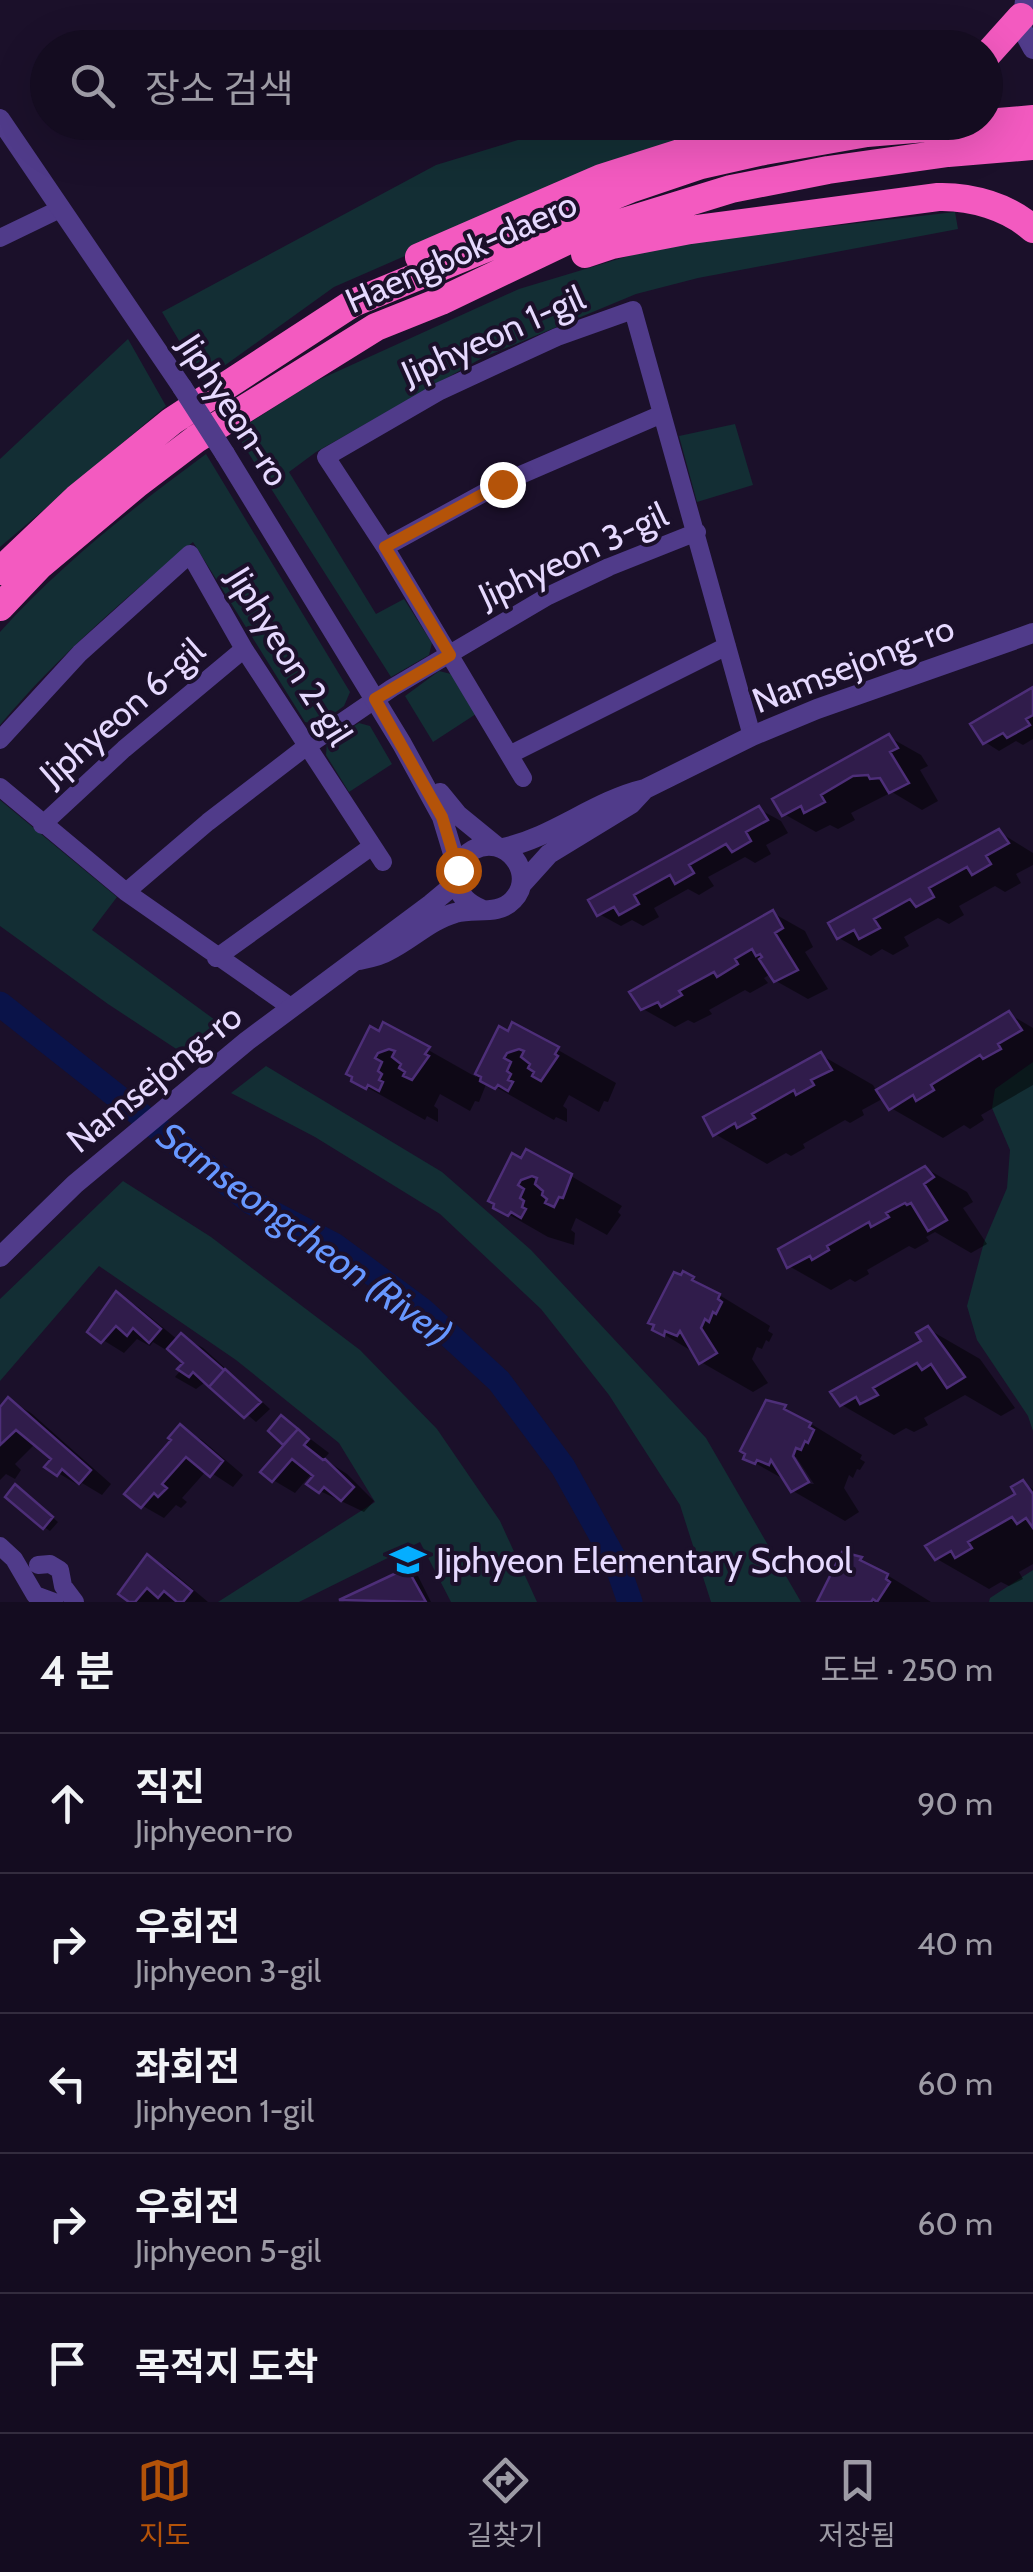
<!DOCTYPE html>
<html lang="ko">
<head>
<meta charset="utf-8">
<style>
  :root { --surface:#140c20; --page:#211a2d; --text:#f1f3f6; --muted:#9d9ba5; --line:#332c3e; --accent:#b45309 }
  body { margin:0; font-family:Cabin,"Noto Sans KR",sans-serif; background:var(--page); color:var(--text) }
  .stop { position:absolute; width:30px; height:30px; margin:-22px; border:8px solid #b45309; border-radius:50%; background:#fff }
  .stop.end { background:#b45309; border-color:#fff; box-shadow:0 2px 10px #0008 }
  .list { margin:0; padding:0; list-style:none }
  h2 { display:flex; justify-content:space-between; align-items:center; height:130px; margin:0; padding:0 40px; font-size:42px }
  h2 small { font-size:32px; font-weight:400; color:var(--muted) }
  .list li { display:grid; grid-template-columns:65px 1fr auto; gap:30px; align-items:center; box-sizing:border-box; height:140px; padding:0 40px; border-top:2px solid var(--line) }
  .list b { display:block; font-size:38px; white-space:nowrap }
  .list p { margin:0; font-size:32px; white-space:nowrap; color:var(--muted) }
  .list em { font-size:32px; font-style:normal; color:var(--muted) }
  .icon { flex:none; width:55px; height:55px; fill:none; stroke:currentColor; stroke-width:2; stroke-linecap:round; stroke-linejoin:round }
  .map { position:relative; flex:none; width:1033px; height:1602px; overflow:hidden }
  .search { position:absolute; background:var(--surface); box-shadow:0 10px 40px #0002; left:30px; right:30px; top:30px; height:110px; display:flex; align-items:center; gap:25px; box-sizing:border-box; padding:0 35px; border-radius:55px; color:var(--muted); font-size:38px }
  .sheet { height:830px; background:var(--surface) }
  nav { display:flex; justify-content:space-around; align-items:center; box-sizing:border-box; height:140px; border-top:2px solid var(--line); background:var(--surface); font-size:28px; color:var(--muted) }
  nav a { display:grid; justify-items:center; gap:5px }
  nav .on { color:var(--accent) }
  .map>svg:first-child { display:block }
  .green { fill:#132e34 }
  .shadow { fill:#0007; fill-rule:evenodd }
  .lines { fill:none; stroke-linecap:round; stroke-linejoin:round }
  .river { stroke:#0a1349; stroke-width:25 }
  .building { fill:#301c4b; stroke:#4d2e78; stroke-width:2.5 }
  .minor { stroke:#503b8a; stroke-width:18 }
  .tertiary { stroke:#503b8a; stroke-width:20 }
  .trunk { stroke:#f35ac0; stroke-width:28 }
  .tertiary-bridge { stroke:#503b8a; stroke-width:20 }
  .route { stroke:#b45309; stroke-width:12 }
  .labels { text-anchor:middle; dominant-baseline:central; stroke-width:8; stroke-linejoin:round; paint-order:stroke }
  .street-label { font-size:35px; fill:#e6d9ff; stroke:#1b102a }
  .poi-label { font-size:35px; fill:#e6d9ff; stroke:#1b102a; text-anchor:start }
  .water-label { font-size:38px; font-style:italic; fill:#6797ff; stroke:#1b102a }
</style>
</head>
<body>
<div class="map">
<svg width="1033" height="1602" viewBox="0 0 1033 1602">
  <rect width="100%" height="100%" fill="#1b102a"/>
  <path class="green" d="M574 123H741L581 179 334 287 203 381 162 312 436 165Z
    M955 212 958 229 698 278 636 294 482 358 316 452 289 472 376 614 404 599 432 643 429 655 391 677 235 432 314 382 519 289 665 245Z
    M128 339 166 406 0 547V459Z
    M735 424 753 485 697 502 679 436Z
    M206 454 350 692 344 706 318 725 305 722 193 542C124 599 58 656 0 725V632C60 565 134 507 206 454Z
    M439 671 451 674 476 714 433 742 405 696Z
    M359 723 370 726 392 764 349 792 326 755 327 742Z
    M0 800 117 897 92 930 226 1028 190 1058 108 1004 0 926Z
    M1033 1062V1431L1028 1416 977 1340 967 1306 984 1242 1007 1188 1010 1150 992 1108 995 1089Z
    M266 1066 442 1172 531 1250 706 1438 801 1602H711L680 1505 609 1395 541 1309 440 1214 315 1137 231 1093Z
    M123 1181 211 1237 360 1350 437 1429 500 1521 537 1602H451L420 1542 299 1602H218L375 1502 339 1443 236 1360 99 1266 0 1381V1299Z
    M1033 1570V1602H989L990 1598Z"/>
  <path class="shadow" d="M1033 690V739L1023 745 1016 741 999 751 985 742Z
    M889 737 921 755 928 766 920 770 938 801 922 810 892 792 851 813 855 820 838 829 830 825 816 832 784 814Z
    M759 809 781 821 788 833 766 845 771 854 755 863 745 857 708 877 714 886 699 895 688 889 654 908 659 917 643 926 632 920 621 926 599 914Z
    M999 832 1033 853V865L1016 874 1021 883 1005 892 995 886 959 906 964 915 949 924 938 918 904 937 909 946 893 955 882 949 871 956 839 938Z
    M773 913 805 931 813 947 805 952 828 989 808 999 776 981 772 973 764 978 768 983 750 993 745 990 709 1010 712 1014 694 1023 688 1020 675 1027 643 1009Z
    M1009 1014 1033 1028V1085L981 1115 984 1120 970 1129 964 1125 943 1138 891 1108 884 1098 862 1110 864 1115 850 1123 845 1120 803 1144 805 1148 791 1156 786 1153 767 1164 715 1134 821 1055 873 1085 877 1092Z
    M384 1025 476 1077 500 1030 509 1034 514 1025 616 1083 608 1102 604 1101 599 1112 569 1095 563 1106 567 1109V1122L556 1117 554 1120 487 1082 479 1102 475 1101 470 1111 440 1094 434 1106 438 1109V1122L427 1116 425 1120 354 1080Z
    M513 1156 571 1176 622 1206 618 1212 621 1215 607 1235 576 1218 571 1230 575 1233 574 1245 548 1237 496 1207Z
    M925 1168 967 1192 973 1202 963 1208 987 1244 971 1253 935 1232 926 1237 929 1241 915 1249 909 1246 867 1270 869 1274 855 1282 850 1279 831 1290 789 1266Z
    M675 1274 693 1279 770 1326 768 1331 773 1334 769 1342 766 1340 762 1349 757 1347 752 1359 768 1383 753 1392 701 1362 695 1353 655 1329Z
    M117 1295 138 1307 178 1340 181 1336 203 1348 270 1409 256 1422 213 1386 204 1383 196 1389 175 1377 187 1363 153 1342 150 1346 137 1339 124 1353 103 1340Z
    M928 1329 980 1359 1015 1408 1001 1416 965 1395 924 1418 928 1425 914 1432 906 1428 894 1435 842 1405 924 1342Z
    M9 1400 31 1413 111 1484 102 1495 82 1483 80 1486 48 1467 54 1459 36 1443 15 1464 21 1470 15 1479 6 1474 0 1480V1411Z
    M785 1408 862 1455 860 1459 865 1462 860 1470 857 1469 853 1478 849 1475 844 1488 859 1512 845 1521 793 1491 787 1481 746 1458ZM796 1457 814 1484H808L792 1460Z
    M288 1422 329 1453 324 1459 347 1474 374 1501 364 1512 320 1491 312 1473 295 1493 273 1480 287 1444 271 1431Z
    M180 1428 202 1440 243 1475 233 1487 207 1470 182 1498 187 1502 181 1508 176 1505 164 1518 143 1506Z
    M1023 1483 1033 1489V1564L1019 1572 1023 1579 1009 1586 1001 1582 989 1589 937 1559 1019 1495Z
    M22 1491 58 1522 50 1531 44 1527Z
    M843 1554 861 1559 931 1602H820Z
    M148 1557 169 1569 208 1602H133Z
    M407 1570 418 1576 431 1602H343Z"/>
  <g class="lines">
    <path class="river" d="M0 1004 251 1202 334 1245 422 1310 499 1381 563 1467 616 1562 630 1602"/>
  </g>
  <path class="building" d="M1033 687V715L1026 719 1030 725 1007 738 1003 733 983 744 970 724Z
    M889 734 898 748 890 752 909 783 889 793 880 778 870 779 868 775 853 776 821 795 825 802 804 813 801 806 782 816 772 799Z
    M759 806 768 820 746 832 751 841 732 852 726 844 689 865 694 873 675 884 670 875 634 895 639 904 619 915 614 907 597 916 588 900Z
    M999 829 1009 843 986 856 991 864 972 875 967 867 929 888 934 897 916 907 910 899 874 919 880 928 859 939 854 930 837 939 828 923Z
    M773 910 783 928 775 933 798 970 774 982 759 959 762 957 760 954 756 956 752 949 735 959 738 964 717 977 714 972 679 991 682 995 661 1007 658 1002 641 1010 629 992Z
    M1009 1011 1022 1030 998 1044 1001 1049 983 1059 980 1055 931 1085 934 1090 916 1101 913 1095 889 1110 876 1090Z
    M383 1022 430 1047 425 1054 429 1056 412 1080 403 1076 405 1072 399 1068 401 1064 392 1057 395 1051 389 1049 378 1053 375 1058 382 1062 378 1071 382 1074 379 1080 383 1082 379 1091 368 1085 366 1089 351 1081 352 1077 346 1074 370 1026 379 1031Z
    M512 1022 559 1047 555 1054 558 1056 541 1081 532 1076 534 1072 528 1068 530 1064 521 1057 524 1051 519 1049 507 1053 504 1058 511 1062 507 1071 511 1074 508 1080 513 1082 508 1091 498 1085 495 1089 480 1081 481 1077 475 1074 499 1026 508 1031Z
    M821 1052 832 1070 811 1080 814 1085 796 1095 794 1090 752 1114 755 1118 737 1128 735 1123 713 1136 703 1117Z
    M526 1149 572 1174 563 1198 559 1197 554 1207 545 1203 547 1199 542 1195 543 1191 535 1184 537 1178 532 1176 521 1180 518 1185 524 1189 520 1198 524 1201 522 1207 526 1209 521 1218 511 1212 508 1216 493 1208 494 1204 488 1201 512 1153 521 1158Z
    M925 1166 934 1177 924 1184 947 1220 928 1231 911 1203 907 1205 905 1203 886 1213 889 1217 871 1227 869 1222 827 1246 829 1250 812 1260 810 1256 787 1268 778 1249Z
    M683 1271 694 1277 692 1280 720 1294 718 1299 722 1302 716 1314 713 1312 709 1322 705 1319 701 1328 717 1353 699 1364 680 1331 677 1336 665 1331 664 1336 652 1330 654 1325 648 1323 674 1272 681 1275Z
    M116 1291 161 1329 149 1343 133 1328 127 1336 116 1326 101 1343 87 1332Z
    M928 1326 965 1377 947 1388 931 1364 922 1370 917 1363 873 1388 878 1395 860 1404 856 1397 840 1406 830 1392 921 1341 916 1333Z
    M181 1333 224 1370 209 1387 193 1372 189 1377 177 1369 183 1363 167 1349Z
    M225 1369 261 1402 244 1418 209 1387Z
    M8 1397 91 1470 79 1484 62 1469 57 1476 44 1467 51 1459 16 1430 0 1445V1407Z
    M766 1400 786 1405 784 1409 811 1423 809 1427 814 1430 808 1443 805 1441 801 1450 796 1448 793 1456 809 1482 791 1492 771 1460 769 1465 757 1460 755 1464 743 1459 745 1454 740 1451Z
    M281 1415 298 1429 283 1445 268 1431Z
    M180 1424 223 1461 210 1477 186 1457 162 1484 167 1488 158 1497 154 1493 141 1508 124 1494 171 1440 168 1438Z
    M298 1429 309 1439 304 1445 323 1460 325 1459 354 1487 341 1501 324 1487 319 1493 306 1484 313 1476 292 1459 272 1482 260 1472Z
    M1023 1480 1033 1494V1528L1026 1518 1017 1524 1012 1517 968 1542 972 1548 955 1558 951 1551 935 1560 925 1546 1015 1494 1011 1487Z
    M15 1484 53 1517 43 1529 5 1497Z
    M842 1552 862 1557 860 1560 888 1574 886 1579 890 1582 877 1602 873 1599 871 1602H817Z
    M147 1554 192 1591 183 1602H177L164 1591 158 1598 147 1588 135 1602H129L118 1594Z
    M407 1568 426 1602 339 1600Z"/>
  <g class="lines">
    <path class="minor" d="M0 238 60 209
      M385 547 502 483 662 414
      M0 740 80 653 190 554 244 649 383 862
      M511 754 727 646
      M523 778 385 547 326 457 440 391 557 337 633 310 752 736
      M0 787 126 892 292 1008
      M42 825 124 749 244 649
      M126 892 208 822 307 746 392 688 548 596 609 567 697 532
      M216 958 371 847
      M0 1546 14 1559 35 1595 54 1602
      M38 1565 50 1564 60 1570 63 1586 75 1602"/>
    <path class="tertiary" d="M1025 0 1022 29 1033 49
      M0 119 182 387
      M225 454 402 744 442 817 458 870
      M645 789 752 736 817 709 1033 633
      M440 793 458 815 496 846
      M503 848C554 837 594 801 645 789L631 804 549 854 521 885
      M359 960C369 958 380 956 388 951 411 940 430 920 455 913 474 907 498 916 513 900 538 874 505 832 473 850 462 856 456 869 457 882 459 896 468 904 481 909
      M0 1257 75 1184 247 1041 431 904 449 889 457 876"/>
    <path class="trunk" d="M986 56 1021 17
      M585 254 612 245 690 230 938 197C971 196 1009 207 1033 229
      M419 257 601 178 777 122
      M0 571 77 498 172 421 353 303 630 189 701 165 764 151 867 133 1033 119
      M0 607 39 566 138 483 196 439 376 327 441 301 575 237 731 189 828 170 948 153 1033 146"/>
    <path class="tertiary-bridge" d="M182 387 225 454"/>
  </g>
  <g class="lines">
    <path class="route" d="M458 870 442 817 375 699 450 655 385 547 502 484"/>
  </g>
  <defs>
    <symbol id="school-bare" viewBox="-9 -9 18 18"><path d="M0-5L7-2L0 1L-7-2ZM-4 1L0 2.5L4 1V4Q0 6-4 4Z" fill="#05aeff" stroke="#1b102a" stroke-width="2.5" paint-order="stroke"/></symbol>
  </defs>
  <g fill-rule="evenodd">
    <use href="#school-bare" x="383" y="1535" width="50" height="50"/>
  </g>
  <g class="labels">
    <g class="street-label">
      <text transform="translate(461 252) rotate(-24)">Haengbok-daero</text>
      <text transform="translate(493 335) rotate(-24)">Jiphyeon 1-gil</text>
      <text transform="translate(234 410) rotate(57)">Jiphyeon-ro</text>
      <text transform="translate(573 555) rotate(-25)">Jiphyeon 3-gil</text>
      <text transform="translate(290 656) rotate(58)">Jiphyeon 2-gil</text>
      <text transform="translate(853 664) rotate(-21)">Namsejong-ro</text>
      <text transform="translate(122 712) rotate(-41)">Jiphyeon 6-gil</text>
      <text transform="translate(154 1078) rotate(-39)">Namsejong-ro</text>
    </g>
    <g class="poi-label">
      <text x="436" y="1560">Jiphyeon Elementary School</text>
    </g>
    <g class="water-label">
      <text transform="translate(305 1234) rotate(36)">Samseongcheon (River)</text>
    </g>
  </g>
</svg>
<div class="stop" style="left:458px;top:870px"></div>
<div class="stop end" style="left:502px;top:484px"></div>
<div class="search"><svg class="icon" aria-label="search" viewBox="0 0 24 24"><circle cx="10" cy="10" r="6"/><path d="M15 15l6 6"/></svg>장소 검색</div>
</div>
<section class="sheet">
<h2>4 분<small>도보 · 250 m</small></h2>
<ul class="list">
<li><svg class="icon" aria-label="ahead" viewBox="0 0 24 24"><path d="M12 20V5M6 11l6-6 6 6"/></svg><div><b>직진</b><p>Jiphyeon-ro</p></div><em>90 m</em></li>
<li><svg class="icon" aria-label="right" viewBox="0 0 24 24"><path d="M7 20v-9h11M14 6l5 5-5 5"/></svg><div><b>우회전</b><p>Jiphyeon 3-gil</p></div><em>40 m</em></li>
<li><svg class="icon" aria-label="left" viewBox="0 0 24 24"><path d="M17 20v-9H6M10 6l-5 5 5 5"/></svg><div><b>좌회전</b><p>Jiphyeon 1-gil</p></div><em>60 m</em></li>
<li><svg class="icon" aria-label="right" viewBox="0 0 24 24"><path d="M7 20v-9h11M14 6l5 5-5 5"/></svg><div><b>우회전</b><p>Jiphyeon 5-gil</p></div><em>60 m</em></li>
<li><svg class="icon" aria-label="arrive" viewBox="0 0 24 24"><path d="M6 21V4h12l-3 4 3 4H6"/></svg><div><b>목적지 도착</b></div></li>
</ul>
</section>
<nav>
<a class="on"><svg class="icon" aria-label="map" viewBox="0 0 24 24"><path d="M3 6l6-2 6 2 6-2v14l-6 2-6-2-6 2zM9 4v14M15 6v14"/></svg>지도</a>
<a><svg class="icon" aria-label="directions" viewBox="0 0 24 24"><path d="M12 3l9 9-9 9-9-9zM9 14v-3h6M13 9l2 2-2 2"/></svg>길찾기</a>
<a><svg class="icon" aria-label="saved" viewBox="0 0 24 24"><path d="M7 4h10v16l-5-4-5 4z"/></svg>저장됨</a>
</nav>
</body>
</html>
